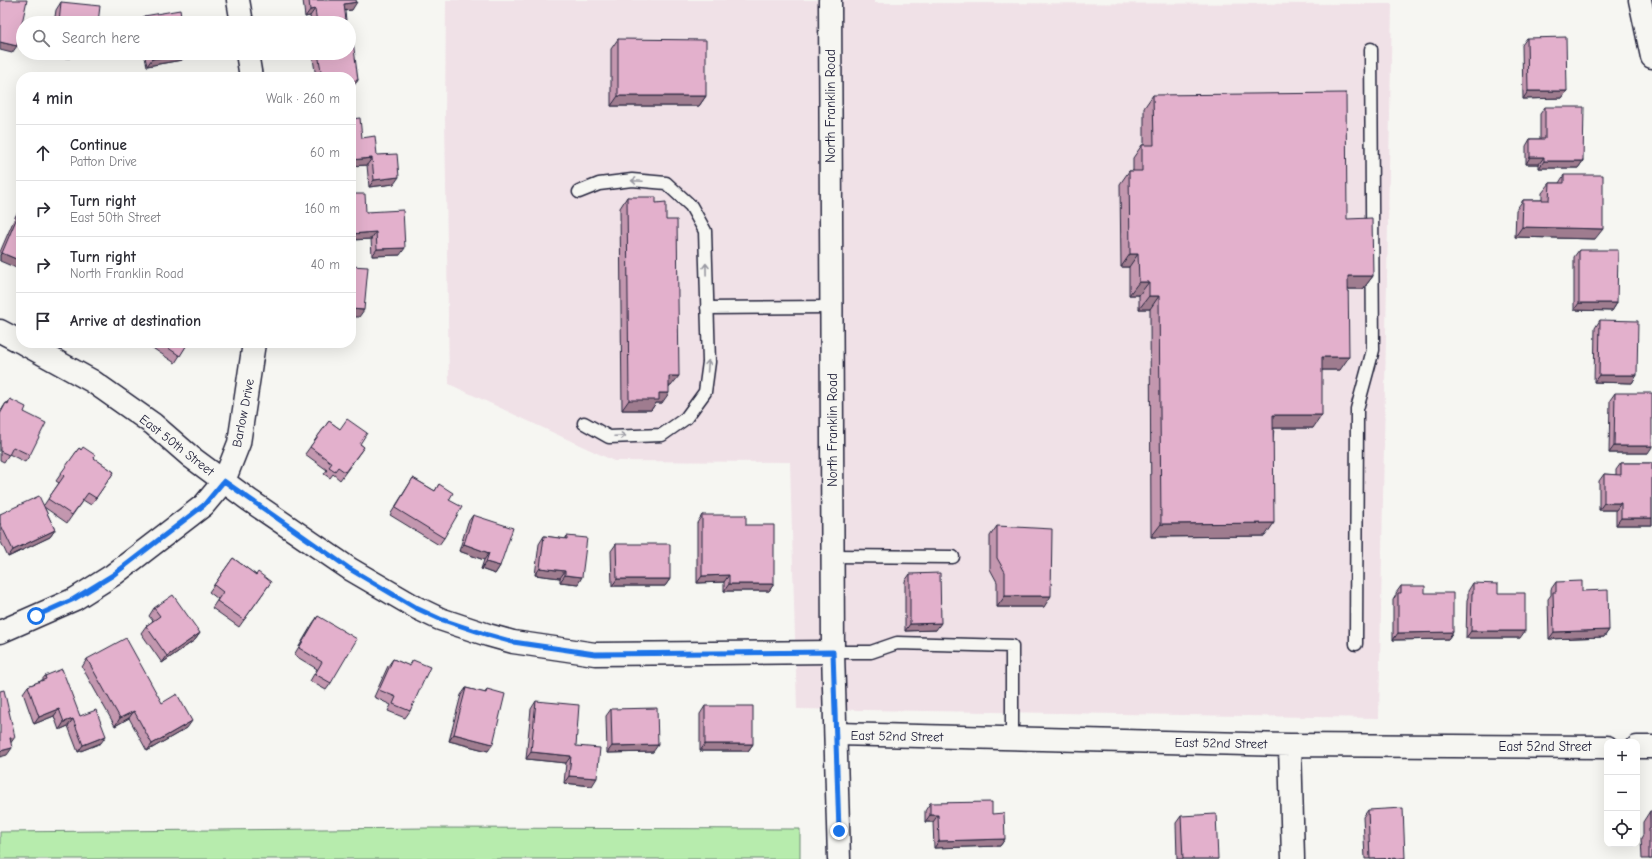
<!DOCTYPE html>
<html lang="en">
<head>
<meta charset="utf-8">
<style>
  :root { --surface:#fff; --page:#f2f2f3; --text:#2b2b33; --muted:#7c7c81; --line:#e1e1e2 }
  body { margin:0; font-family:"Comic Neue",sans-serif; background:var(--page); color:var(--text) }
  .controls { position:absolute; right:12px; bottom:12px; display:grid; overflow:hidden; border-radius:8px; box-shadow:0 4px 16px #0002 }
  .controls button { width:36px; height:36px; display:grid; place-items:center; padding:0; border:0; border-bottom:1px solid var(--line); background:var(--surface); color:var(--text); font:20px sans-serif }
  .stop { position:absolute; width:12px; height:12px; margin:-9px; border:3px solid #1a73e8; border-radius:50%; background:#fff }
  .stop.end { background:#1a73e8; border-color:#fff; box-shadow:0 1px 4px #0008 }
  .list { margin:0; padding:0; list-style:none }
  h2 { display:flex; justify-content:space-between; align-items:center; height:52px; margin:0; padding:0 16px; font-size:17px }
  h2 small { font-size:13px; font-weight:400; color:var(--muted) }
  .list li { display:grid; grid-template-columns:26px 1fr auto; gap:12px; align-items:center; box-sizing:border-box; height:56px; padding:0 16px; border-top:1px solid var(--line) }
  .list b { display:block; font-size:15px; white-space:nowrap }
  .list p { margin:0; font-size:13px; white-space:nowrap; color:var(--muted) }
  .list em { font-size:13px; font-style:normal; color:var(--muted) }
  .icon { flex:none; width:22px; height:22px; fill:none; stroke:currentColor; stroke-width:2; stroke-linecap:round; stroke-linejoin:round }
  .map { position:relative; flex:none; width:1652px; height:859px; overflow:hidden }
  .search { position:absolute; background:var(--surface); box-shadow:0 4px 16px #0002; left:16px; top:16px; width:340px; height:44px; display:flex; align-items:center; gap:10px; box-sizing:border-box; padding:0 14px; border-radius:22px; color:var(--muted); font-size:15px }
  .panel { position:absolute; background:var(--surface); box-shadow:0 4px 16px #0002; left:16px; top:72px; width:340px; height:276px; border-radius:16px }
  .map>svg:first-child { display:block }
  .built { fill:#f0e1e7 }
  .green { fill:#b7ecad; stroke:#6c8774 }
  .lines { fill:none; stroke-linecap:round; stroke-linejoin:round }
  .service-casing { stroke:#22223b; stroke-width:15 }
  .minor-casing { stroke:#22223b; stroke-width:25 }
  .secondary-casing { stroke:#22223b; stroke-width:25 }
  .service { stroke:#f6f6f2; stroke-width:12 }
  .minor { stroke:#f6f6f2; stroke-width:22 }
  .secondary { stroke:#f6f6f2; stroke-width:22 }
  .wall { fill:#c397af; stroke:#22223b }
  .shaded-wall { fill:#9f7b8f; stroke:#22223b }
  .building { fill:#e3b0cc; stroke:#22223b }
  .oneway { stroke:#9797a0 }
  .route { stroke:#1a73e8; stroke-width:5 }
  .labels { text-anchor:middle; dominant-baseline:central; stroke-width:3.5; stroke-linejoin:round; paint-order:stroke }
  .street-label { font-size:13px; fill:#22223b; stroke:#f6f6f2 }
</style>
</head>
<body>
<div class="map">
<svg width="1652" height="859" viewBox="0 0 1652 859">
  <rect width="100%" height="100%" fill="#f6f6f2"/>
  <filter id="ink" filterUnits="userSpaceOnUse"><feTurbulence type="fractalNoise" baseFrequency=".025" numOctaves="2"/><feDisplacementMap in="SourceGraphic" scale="8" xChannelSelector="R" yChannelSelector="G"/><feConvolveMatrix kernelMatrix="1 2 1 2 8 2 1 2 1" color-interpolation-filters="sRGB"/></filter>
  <g filter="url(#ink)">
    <path class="built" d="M446 0H874V3L1392 4 1379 718 797 709 790 462 614 461 449 384 445 118Z"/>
    <path class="green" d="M428 828 800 829V859H0V832Z"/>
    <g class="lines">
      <defs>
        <path id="service" d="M579 192 599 184 632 180 666 183 691 206 705 231 709 362 705 392 686 418 662 435 609 437 584 423
          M707 308 831 307
          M833 556 953 557
          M1356 644 1357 409 1373 350 1371 49
          M833 652H871L897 643 1012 646V738"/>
        <path id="minor" d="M238 0 242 23
          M1640 0 1652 57
          M247 53 251 77
          M0 331 21 342
          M23 343 92 381 153 424 191 457 249 500 350 569 417 608 440 619 488 635 513 642 595 654 833 652
          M0 632 75 599 113 575 204 505 224 481 239 443 254 343
          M836 734 1290 745 1607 747
          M1290 745 1293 859
          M1637 747H1652"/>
        <path id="secondary" d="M830 0 833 652 839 859"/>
      </defs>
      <use href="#service" class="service-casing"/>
      <use href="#minor" class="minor-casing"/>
      <use href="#secondary" class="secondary-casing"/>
      <use href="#service" class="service"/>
      <use href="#minor" class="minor"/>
      <use href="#secondary" class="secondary"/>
    </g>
    <path class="wall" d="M303 0H356L352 10 344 11 343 23H311L310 16 305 17Z
      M61 2 98 23H54L56 10Z
      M144 16 182 23H139Z
      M1527 38 1567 91 1562 98 1523 99 1522 45Z
      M618 39 706 96 699 106H611V49Z
      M144 53H187L182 60 147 66Z
      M312 53H349L358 80 353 87 351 77H316Z
      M1153 95 1347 219 1373 276 1363 289H1348L1340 370H1322L1313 428H1274L1265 536 1151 537 1150 309H1139V295H1129V267H1121L1120 184 1129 171H1133V158L1142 145H1144V108Z
      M1545 107 1583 161 1578 168H1539V164H1526V146L1530 139H1540V114Z
      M362 138 377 155 394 184 369 187 367 165 351 166Z
      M1564 175 1595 239 1515 237 1516 210 1523 200H1542V193L1550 183H1559Z
      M351 194 366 212 400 255 372 256 371 239 351 240Z
      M627 197 656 203 666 220 671 386H669L662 403H656L651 410H622L620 208Z
      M21 208 0 261V252L16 215Z
      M1579 250 1617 303 1612 311 1574 310V257Z
      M1600 320 1637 375 1632 383 1594 382 1595 328Z
      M145 343H188L175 363Z
      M1615 393 1648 453H1609L1610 400Z
      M10 399 24 412 30 455 25 462 9 454 4 462 0 460V412L6 403H7Z
      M329 421 364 447 340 480 333 474 330 478 324 474 327 470 305 454Z
      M79 448 114 472 91 505 83 500 67 523 44 507 55 530 50 537 8 557 0 540V514L44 505 59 483 56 481Z
      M1621 463H1652V525H1616V510H1599V481L1604 474 1616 475V470Z
      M413 478 435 491 439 484 444 538 439 545 390 515Z
      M473 515 500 566 495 574 481 569 484 560 459 551 468 522Z
      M702 515 746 525 774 584 769 591H724V582L697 583V523Z
      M997 526 1044 607H997V582L990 569V536Z
      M544 536 565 539 567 536 578 584 560 582V578L535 575 539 544Z
      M616 544 670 579 665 586H612L611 551Z
      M233 558 256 575 271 582 239 627 212 608 218 599 209 592Z
      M910 574 936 630 905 631V581Z
      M1556 582 1582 591 1609 630 1604 637 1549 639 1548 599 1551 595V589Z
      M1473 583 1498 593 1520 638H1466L1467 600 1468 597V591Z
      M1401 586 1425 593 1453 632 1448 639 1393 640V600L1396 595V593Z
      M154 608 200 633 195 640 162 663 141 633 146 626 153 621 149 616Z
      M318 616 331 683 326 690 310 681 317 669 294 655 313 623Z
      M87 659 162 703 187 728 147 751 129 718 115 726 82 667Z
      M393 659 409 666 413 660 410 711 405 718 388 711 391 705 374 697 388 666Z
      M45 676 80 716 101 743 78 752 68 726 59 730 54 716 34 724 23 693 28 686 41 681Z
      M466 688 485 693 487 689 488 751 449 741 461 695Z
      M536 701 576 746 592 786 564 783 566 763 526 759 531 709Z
      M705 706 753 744 748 751H700V714Z
      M611 709 653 752 607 753 606 716Z
      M930 803 1005 839 1000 846 934 848 933 822H925V811Z
      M1368 810 1405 858 1404 859H1365L1363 817Z
      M1650 811 1652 859H1642L1641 838 1643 835V822Z
      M1181 816 1218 859H1177L1176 823Z"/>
    <path class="shaded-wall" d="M357 2 352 10 339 11 344 4Z
      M315 9 310 16 305 17 310 10Z
      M346 20 343 23H321Z
      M0 42 17 46 12 53 0 50Z
      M54 53H74L70 58 51 57Z
      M187 53 182 60 147 66 152 59Z
      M358 80 353 87 351 88V81Z
      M1528 91H1567L1562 98 1523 99Z
      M618 96H706L699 106H611Z
      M1530 157H1544L1539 164H1526Z
      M372 158 367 165 351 166V160Z
      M1544 161H1583L1578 168H1539Z
      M399 177 394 184 369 187 374 180Z
      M1522 227 1603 229 1595 239 1515 237Z
      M376 232 371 239 351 240V234Z
      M405 248 400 255 372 256 377 249Z
      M2 253 21 261V270L0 261V255Z
      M1130 254H1138L1129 267H1121Z
      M1348 276H1373L1363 289H1339Z
      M1139 282H1149L1139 295H1129Z
      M1149 296H1159L1150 309H1139Z
      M1579 303H1617L1612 311 1574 310Z
      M351 309 364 310 359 317H351Z
      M1322 357H1349L1340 370H1312Z
      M1599 375H1637L1632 383 1594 382Z
      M669 376H679L671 386 662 387Z
      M659 393H669L662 403H656L651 410H622L629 400Z
      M1273 415H1322L1313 428H1264Z
      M1614 446H1652V447L1648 453H1609Z
      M1604 503H1621L1616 510H1599Z
      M1621 518H1652V525H1616Z
      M1274 523 1265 536 1151 537 1161 524Z
      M55 530 50 537 8 557 13 550Z
      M464 544 489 553 484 560 459 551Z
      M486 562 500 566 495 574 481 569Z
      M540 568 565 571 560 578 535 575Z
      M565 575 582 577 578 584 560 582Z
      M729 575 724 582 697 583 702 576Z
      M617 579H670L665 586H612Z
      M729 584H774L769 591H724Z
      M1005 596H1051L1044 607H997Z
      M941 623 936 630 905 631 910 624Z
      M1609 630 1604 637 1549 639 1554 632Z
      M1471 631H1525L1520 638H1466Z
      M1453 632 1448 639 1393 640 1398 633Z
      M200 633 195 640 162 663 167 656Z
      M59 709 54 716 34 724 39 717Z
      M134 711 129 718 115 726 120 718Z
      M73 719 68 726 59 730 64 722Z
      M192 721 187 728 147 751 152 744Z
      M454 734 493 744 488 751 449 741Z
      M106 736 101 743 78 752 83 745Z
      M15 737 10 744V738Z
      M705 744H753L748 751H700Z
      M658 745 653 752 607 753 612 746Z
      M12 748 7 755 0 757V751Z
      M531 752 571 756 566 763 526 759Z
      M569 776 597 778 592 786 564 783Z
      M930 815H938L933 822H925Z
      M1005 839 1000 846 934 848 939 841Z"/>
    <path class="building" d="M0 0H27L17 46 0 42Z
      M309 0H356L357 2 344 4 346 20 317 23 315 9 310 10Z
      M61 2 100 6 98 23H59Z
      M180 10 182 23H146L144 16Z
      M1566 37 1567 91H1528L1527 38Z
      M618 39 706 40V96H618Z
      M349 41H353L358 80 351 81V77H322L318 53H349Z
      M151 53H187L152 59Z
      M1346 93 1347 219 1372 218 1373 276H1348L1349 357H1322V415H1273L1274 523 1161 524 1159 296H1149V282H1139L1138 254H1130L1129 171H1142V145H1154L1153 95Z
      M1545 107H1584L1583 161H1544V157H1530V139H1545Z
      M360 118 362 138 375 136 377 155 397 154 399 177 374 180 372 158 351 160V119Z
      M1564 175H1603V229L1522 227 1523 200H1549L1550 183H1564Z
      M351 194H365L366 212 403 210 405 248 377 249 376 232 351 234Z
      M627 197H656V203L666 202V220H677L679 376H669V393H659V400H629Z
      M21 208V261L2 253Z
      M1579 250H1618L1617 303H1579Z
      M351 266 368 267 364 310 351 309Z
      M1600 320 1638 321 1637 375H1599Z
      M161 343H188L180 356Z
      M1615 393H1652V446H1614Z
      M10 399 26 407 24 412 46 423 30 455 13 447 9 455 0 451V414L6 403 8 404Z
      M347 419 367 433 360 444 364 447 345 472 338 467 335 471 329 467 332 463 310 447 329 421 340 429Z
      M83 447 95 455 94 458 114 472 96 498 88 493 72 515 48 499 64 476 61 473 79 448 81 450Z
      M1621 463H1652V518H1621V503H1604V474L1621 475Z
      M413 478 435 491 439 484 453 493 449 500 462 507 444 538 395 508Z
      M39 496 55 530 13 550 0 523V514Z
      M473 515 513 528 500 566 486 562 489 553 464 544Z
      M702 515H746V525H774V584H729V575L702 576Z
      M997 526 1052 529 1051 596H1005V572L997 558Z
      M544 536 567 539V536L587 538 582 577 565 575V571L540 568Z
      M616 544H670V579H617Z
      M233 558 256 575 258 572 271 582 244 620 217 601 223 592 214 585Z
      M940 573 941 623 910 624V574Z
      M1582 581V591L1608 590 1609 630 1554 632 1553 592H1556V582Z
      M1473 583 1498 584V593H1525V631H1471L1472 593H1473Z
      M1401 586H1425V593H1453V632L1398 633V593H1401Z
      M173 595 200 633 167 656 146 626 160 616 154 608Z
      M318 616 357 639 331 683 315 674 322 662 299 648Z
      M126 638 162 703 177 694 192 721 152 744 134 711 120 718 87 659Z
      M393 659 410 666 413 660 430 667 410 711 393 704 396 697 379 690Z
      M62 669 80 716 96 710 106 736 83 745 73 719 64 722 59 709 39 717 28 686 46 679 45 676Z
      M466 688 486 693 487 689 505 694 493 744 454 734Z
      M4 690 15 737 10 738 12 748 0 751V691Z
      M536 701 579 705 576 746 600 748 597 778 569 776 571 756 531 752Z
      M705 706H753V744H705Z
      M657 708 658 745 612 746 611 709Z
      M992 802V814L1004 813 1005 839 939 841 938 815H930V803Z
      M1403 808 1405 858 1370 859 1368 810Z
      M1650 811H1652V859H1649V828H1650Z
      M1216 814 1218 859H1183L1181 816Z"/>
    <defs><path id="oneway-shaft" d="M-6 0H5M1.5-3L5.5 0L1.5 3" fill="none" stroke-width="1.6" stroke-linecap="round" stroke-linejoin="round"/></defs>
    <g class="oneway">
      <use href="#oneway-shaft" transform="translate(637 181) rotate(-177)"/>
      <use href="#oneway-shaft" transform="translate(706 269) rotate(-91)"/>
      <use href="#oneway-shaft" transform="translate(708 366) rotate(-86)"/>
      <use href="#oneway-shaft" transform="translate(620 436) rotate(-2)"/>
    </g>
  </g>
  <g class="lines" filter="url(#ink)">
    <path class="route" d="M36 616 74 599 113 575 204 505 224 481 350 569 416 608 440 619 488 635 513 642 595 654 833 652 839 831"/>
  </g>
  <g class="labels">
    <g class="street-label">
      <text transform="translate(830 106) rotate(-90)">North Franklin Road</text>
      <text transform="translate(243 413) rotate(-79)">Barlow Drive</text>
      <text transform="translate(832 430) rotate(-90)">North Franklin Road</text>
      <text transform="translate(177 445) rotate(38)">East 50th Street</text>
      <text transform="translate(897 736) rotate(1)">East 52nd Street</text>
      <text transform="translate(1221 743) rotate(1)">East 52nd Street</text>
      <text x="1545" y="746">East 52nd Street</text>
    </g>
  </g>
</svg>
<div class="controls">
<button>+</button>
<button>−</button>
<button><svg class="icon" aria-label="locate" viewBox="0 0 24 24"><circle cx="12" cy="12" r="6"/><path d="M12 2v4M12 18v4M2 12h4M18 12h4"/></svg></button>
</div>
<div class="stop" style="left:36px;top:616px"></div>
<div class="stop end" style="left:839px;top:831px"></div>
<div class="search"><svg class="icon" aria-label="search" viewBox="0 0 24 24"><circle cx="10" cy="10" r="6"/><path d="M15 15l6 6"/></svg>Search here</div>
<section class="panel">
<h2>4 min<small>Walk · 260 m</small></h2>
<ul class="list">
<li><svg class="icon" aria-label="ahead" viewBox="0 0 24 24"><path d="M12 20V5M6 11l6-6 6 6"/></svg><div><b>Continue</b><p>Patton Drive</p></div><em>60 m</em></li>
<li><svg class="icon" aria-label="right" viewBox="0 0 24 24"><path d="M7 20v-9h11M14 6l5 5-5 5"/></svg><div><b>Turn right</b><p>East 50th Street</p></div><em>160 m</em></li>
<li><svg class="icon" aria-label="right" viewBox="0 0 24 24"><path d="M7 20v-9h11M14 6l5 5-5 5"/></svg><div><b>Turn right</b><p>North Franklin Road</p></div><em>40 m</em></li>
<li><svg class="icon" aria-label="arrive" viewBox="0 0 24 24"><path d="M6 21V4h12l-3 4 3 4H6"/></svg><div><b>Arrive at destination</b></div></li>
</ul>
</section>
</div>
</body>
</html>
